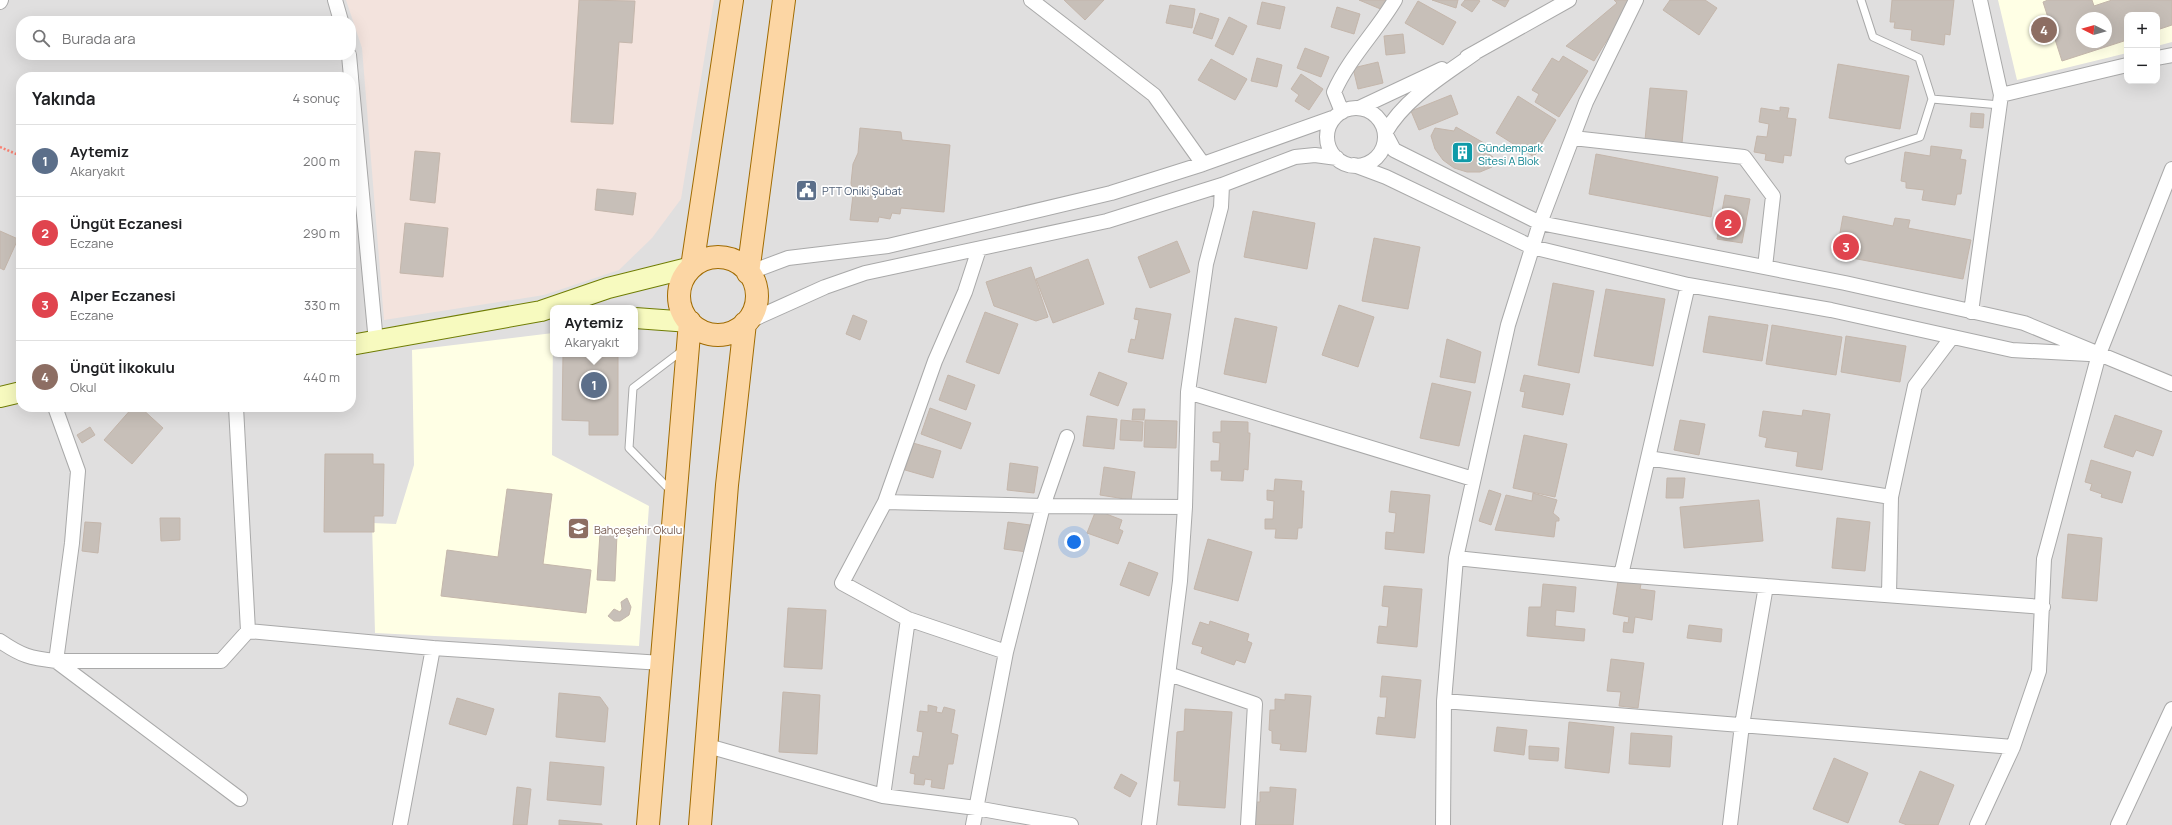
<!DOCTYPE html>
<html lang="tr">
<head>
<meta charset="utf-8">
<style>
  :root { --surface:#fff; --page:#f6f6f6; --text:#202124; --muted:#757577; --line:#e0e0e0; --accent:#1a73e8 }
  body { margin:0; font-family:Manrope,sans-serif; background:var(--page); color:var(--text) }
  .controls { position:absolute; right:12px; top:12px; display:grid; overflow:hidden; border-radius:8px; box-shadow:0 4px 16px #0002 }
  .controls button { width:36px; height:36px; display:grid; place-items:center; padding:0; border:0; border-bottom:1px solid var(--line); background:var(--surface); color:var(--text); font:20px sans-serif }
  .compass { position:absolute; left:2076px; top:12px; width:36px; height:36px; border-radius:50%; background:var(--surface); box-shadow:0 4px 16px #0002; rotate:275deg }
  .you { position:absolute; left:1074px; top:542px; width:14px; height:14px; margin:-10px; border:3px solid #fff; border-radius:50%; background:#1a73e8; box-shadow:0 0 0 6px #1a73e833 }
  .badge { display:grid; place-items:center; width:26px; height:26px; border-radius:50%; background:var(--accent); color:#fff; font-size:13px; font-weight:700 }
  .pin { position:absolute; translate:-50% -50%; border:2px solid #fff; box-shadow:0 1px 4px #0006 }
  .popup { position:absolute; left:550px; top:305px; width:88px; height:52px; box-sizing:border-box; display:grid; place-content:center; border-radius:8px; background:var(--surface); filter:drop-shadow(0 1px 3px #0005); font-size:13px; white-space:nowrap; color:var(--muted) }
  .popup b { font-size:15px; color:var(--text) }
  .popup::after { content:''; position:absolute; left:50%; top:100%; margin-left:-8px; border:8px solid transparent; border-top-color:var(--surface) }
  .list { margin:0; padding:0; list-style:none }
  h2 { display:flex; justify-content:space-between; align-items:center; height:52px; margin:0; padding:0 16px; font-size:17px }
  h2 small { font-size:13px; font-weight:400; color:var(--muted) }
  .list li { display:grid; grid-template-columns:26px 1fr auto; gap:12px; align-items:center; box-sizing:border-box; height:72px; padding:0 16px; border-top:1px solid var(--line) }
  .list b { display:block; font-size:15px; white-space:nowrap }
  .list p { margin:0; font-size:13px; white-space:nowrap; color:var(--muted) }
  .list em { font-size:13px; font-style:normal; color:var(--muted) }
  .icon { flex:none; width:22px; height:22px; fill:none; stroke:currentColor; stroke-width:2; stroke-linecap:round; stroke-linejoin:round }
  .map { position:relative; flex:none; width:2172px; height:825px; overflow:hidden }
  .search { position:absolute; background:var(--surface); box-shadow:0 4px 16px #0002; left:16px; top:16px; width:340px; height:44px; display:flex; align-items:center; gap:10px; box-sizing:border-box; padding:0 14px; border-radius:16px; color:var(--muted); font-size:15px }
  .panel { position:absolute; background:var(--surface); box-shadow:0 4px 16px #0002; left:16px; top:72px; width:340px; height:340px; border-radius:16px }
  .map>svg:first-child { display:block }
  .residential { fill:#e0dfdf; fill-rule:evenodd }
  .education { fill:#ffffe5; fill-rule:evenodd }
  .military { fill:#f3e3dd }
  .building { fill:#c7bfb8; stroke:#c4b6ab; fill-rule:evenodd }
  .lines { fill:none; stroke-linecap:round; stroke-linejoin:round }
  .lane-casing { stroke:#a9a9a9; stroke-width:9 }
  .street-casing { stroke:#a9a9a9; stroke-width:16 }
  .secondary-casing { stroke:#707d05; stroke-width:22 }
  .primary-casing { stroke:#a06b00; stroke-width:24 }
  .path { stroke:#fa8072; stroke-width:2.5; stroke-dasharray:2 2; stroke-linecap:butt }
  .lane { stroke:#fff; stroke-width:7 }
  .street { stroke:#fff; stroke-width:14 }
  .secondary { stroke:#f7fabf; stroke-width:20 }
  .primary { stroke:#fcd6a4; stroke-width:22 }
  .labels { text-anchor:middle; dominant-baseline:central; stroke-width:3.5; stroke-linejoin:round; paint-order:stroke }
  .culture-label { font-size:11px; fill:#0d838f; stroke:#fff; text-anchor:start }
  .service-label { font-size:11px; fill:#4e5e75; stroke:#fff; text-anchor:start }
  .education-label { font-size:11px; fill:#785e54; stroke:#fff; text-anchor:start }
</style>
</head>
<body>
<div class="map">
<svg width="2172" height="825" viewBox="0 0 2172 825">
  <rect width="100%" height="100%" fill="#f2efe9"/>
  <path class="residential" d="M0 0H2172V825H0ZM2127 15H2157V81H2127ZM2082 18H2106V42H2082ZM21 21H351V55H21ZM21 77H351V407H21ZM553 308H635V354H553Z"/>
  <path class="education" d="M1998 0H2172V42L2157 46V15H2127V53L2017 80ZM2082 18H2106V42H2082Z
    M553 333 552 455 649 506 639 646 375 633 372 523 396 524 414 465 412 350Z"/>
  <path class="military" d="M346 0H714L681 199 652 238 619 270 544 295 384 320 362 48Z"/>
  <path class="building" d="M579 0 635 1 632 43 619 42 613 124 571 122Z
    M1064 0H1104L1085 20Z
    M1359 0H1387L1383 10Z
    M1432 0H1458L1456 8Z
    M1465 0H1478L1480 1 1472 12 1461 5Z
    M1492 0H1509L1505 7Z
    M1614 0H1632L1594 61 1566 46 1617 3Z
    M1670 0H1705L1717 8 1699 35 1663 10Z
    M1892 0H1954L1950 35 1945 34 1944 45 1911 40 1912 30 1894 28 1895 22H1890Z
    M2048 0H2092L2094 6 2112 0H2172V25L2157 30V15H2127V40L2062 61 2043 2ZM2082 18H2106V42H2082Z
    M1418 1 1456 22 1443 45 1405 23Z
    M1262 2 1285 7 1280 29 1257 24Z
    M1170 5 1195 9 1192 28 1166 23Z
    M1337 7 1360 14 1354 34 1331 27Z
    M1200 13 1219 19 1212 39 1193 33Z
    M1229 17 1247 26 1233 55 1215 46Z
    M1403 34 1405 53 1386 55 1384 36Z
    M1305 48 1329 57 1321 77 1297 68Z
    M1563 56 1588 71 1559 117 1535 102 1539 94 1532 90 1552 58 1559 62Z
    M1257 58 1282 65 1277 87 1251 81Z
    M1211 59 1247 79 1235 100 1198 80Z
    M1378 62 1383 83 1358 89 1353 68Z
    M1838 64 1909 76 1900 129 1829 118Z
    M1301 74 1323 89 1309 110 1295 101 1299 95 1291 89Z
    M1650 88 1687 91 1682 143 1645 140Z
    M1451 95 1458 114 1419 130 1411 111Z
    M1518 96 1556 120 1534 157 1496 133Z
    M1780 107 1789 108 1787 118 1796 119 1791 156 1784 155 1783 163 1765 160 1766 154 1754 152 1757 136 1767 137 1769 124 1759 122 1761 108 1780 111Z
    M1971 113 1984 114 1983 128 1970 127Z
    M1456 127 1484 143 1482 149 1493 157 1492 167 1480 172H1467L1454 168 1443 160 1435 149 1431 136 1435 128 1454 131Z
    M860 128 901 132 902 140 950 145 944 212 901 208 900 214 892 213 890 219 879 217 878 222 850 220 853 195 851 183 853 164 858 153Z
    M1931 146 1962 150 1960 159 1966 160 1961 194H1957L1955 205 1922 200 1924 190 1906 188V182L1901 181 1905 152 1930 156Z
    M415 151 440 153 435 203 410 200Z
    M1596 154 1718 177 1711 217 1589 194Z
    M597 189 636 193 633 215 595 210Z
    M1725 195 1750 199 1742 243 1717 239Z
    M1253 211 1315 223 1307 269 1244 257Z
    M1843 216 1893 226 1895 218 1910 220 1908 228 1971 240 1963 279 1836 255Z
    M405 223 448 228 443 277 400 273Z
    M0 231 18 239 4 270 0 268Z
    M1374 238 1420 247 1408 309 1362 301Z
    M1177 241 1190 272 1150 288 1138 257Z
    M1088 259 1104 304 1053 323 1036 279Z
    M1031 267 1048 317 1036 321 994 306 986 282Z
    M1553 283 1594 291 1579 373 1538 365Z
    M1606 289 1665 299 1653 366 1594 356Z
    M1339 305 1374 317 1358 367 1322 355Z
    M1136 308 1171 314 1163 359 1128 352 1131 339 1135 340 1139 320 1134 319Z
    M985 312 1018 324 999 374 966 362Z
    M853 315 867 321 860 340 846 334Z
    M1709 316 1768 325 1762 361 1703 352Z
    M1235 318 1277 327 1266 383 1224 374Z
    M1772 325 1842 337 1836 375 1766 364Z
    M1846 336 1906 346 1900 382 1841 372Z
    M1447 339 1481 352 1475 383 1440 377Z
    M563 354H618V435H589V421L562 420Z
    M1099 372 1127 383 1118 406 1090 395Z
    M948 375 975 385 966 410 939 400Z
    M1524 375 1570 384 1563 415 1522 407 1525 392 1520 391Z
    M1432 383 1471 392 1459 446 1420 438Z
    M133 407H140L163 428 132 464 104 440Z
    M930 408 971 423 961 449 921 434Z
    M1133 409H1145L1144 420H1132Z
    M1803 410 1830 414 1822 470 1796 466 1798 452 1765 447 1767 438 1759 436 1763 411 1802 416Z
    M2115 415 2162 431 2153 456 2136 450 2133 457 2104 447Z
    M1087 416 1117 419 1114 449 1083 446Z
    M1121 420 1143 422 1142 441 1120 440Z
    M1145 420 1177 421 1176 448 1144 447Z
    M1680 420 1705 424 1699 455 1674 450Z
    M1221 421 1248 422V433H1250L1248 470 1244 469 1243 481 1221 480 1222 471H1211V461H1219L1220 443 1213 442V432H1221Z
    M90 427 95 435 82 443 77 435Z
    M1524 435 1567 444 1555 497 1513 488Z
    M913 443 941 451 933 478 905 470Z
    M325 454H373V464H384L383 516H374V532H324Z
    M2091 460 2131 472 2122 503 2101 497 2102 494 2090 490 2092 484 2085 482Z
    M1010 463 1038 467 1034 493 1007 490Z
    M1104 467 1135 472 1131 500 1100 495Z
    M1667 478H1685L1683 498H1666Z
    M1275 479 1302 481 1301 491H1304L1302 528H1298L1297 539 1275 538 1276 529H1265V519H1273L1274 501 1267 500V490L1274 491Z
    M507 489 552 494 543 564 591 570 586 613 441 596 447 550 498 557Z
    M1489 490 1501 494 1491 525 1479 521Z
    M1391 491 1430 495 1424 553 1385 549 1386 532 1394 533 1396 513 1389 512Z
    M1533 493 1557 500 1553 513 1559 518V521H1556L1554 537 1495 530 1506 495 1532 501Z
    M1759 500 1763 541 1684 548 1680 507Z
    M1096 510 1122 520 1119 529 1123 531 1118 544 1087 533Z
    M160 518H180V540L161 541Z
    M1837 518 1870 522 1865 571 1832 568Z
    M85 522 101 523 98 553 82 551Z
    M1008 522 1030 525 1027 552 1004 549Z
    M600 533 617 534 615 581 597 580Z
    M2068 534 2102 538 2097 601 2062 598Z
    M1208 539 1252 552 1238 601 1194 589Z
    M1129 562 1158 573 1149 596 1120 585Z
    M1618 581 1641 584 1640 589 1655 591 1652 620 1635 617 1633 633 1623 632 1624 622 1628 623 1629 617 1613 614Z
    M1543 584 1576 587 1574 612 1556 610 1555 626 1585 629 1584 641 1527 636 1529 607H1541Z
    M1384 586 1422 589 1417 647 1377 643 1379 626 1387 627 1389 607 1382 606Z
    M627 598 631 607 629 615 620 621H614L608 616 614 609 620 612 622 609 621 602Z
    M788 608 826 610 822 669 784 667Z
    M1210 621 1249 634 1247 641 1252 643 1245 663 1236 660 1234 665 1201 653 1203 647 1192 644 1200 622 1209 625Z
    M1689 625 1722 629 1721 642 1687 638Z
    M1611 659 1644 663 1638 708 1619 706 1621 692 1607 691Z
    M1382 676 1421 680 1415 738 1376 734 1378 717 1385 718 1387 697H1380Z
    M783 692 820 695 817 754 779 752Z
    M559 693 600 697 608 708 605 742 556 737Z
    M1285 694 1311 696 1306 752 1280 750 1281 744 1272 743V731L1269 730 1270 710H1275V699L1285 700Z
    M457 698 494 709 486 735 449 724Z
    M928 705 937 707 936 712 942 713 944 707 955 710 951 733 958 735 953 764H948L944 789 931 787 932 780 925 779 924 785 914 784 915 774 910 773 913 756 919 757 923 732 917 731 920 711 928 712Z
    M1185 709 1232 712 1225 808 1178 805 1180 781H1174L1177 732 1184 731Z
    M1569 722 1614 727 1609 773 1565 768Z
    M1497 727 1527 730 1524 755 1494 751Z
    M1631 733 1672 736 1670 767 1629 764Z
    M1529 746 1559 748 1558 761 1529 759Z
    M1834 758 1868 773 1848 823 1813 809Z
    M550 762 604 767 601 805 547 800Z
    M1920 771 1954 785 1938 825H1907L1899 822Z
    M1121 774 1137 783 1130 797 1114 788Z
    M517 787 531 789 527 825H513Z
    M1270 787 1296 789 1293 825H1257L1254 823 1255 802H1260V792H1270Z
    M559 820 602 824V825H559Z"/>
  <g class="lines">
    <defs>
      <path id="lane" d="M1932 99 2000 105
        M1849 160 1920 137 1932 99 1919 58 1873 37 1861 0
        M671 491 629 448 633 388 683 350"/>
      <path id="street" d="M335 0 341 21
        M1031 0 1154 95 1203 164
        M0 2 1 0
        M1475 53C1443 76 1405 98 1385 133L1394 150 1540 223 1845 283 2024 323 2172 384
        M349 55 351 77
        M1467 57 1569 0
        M2157 58 2172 55
        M351 78 376 342
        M2001 95 2127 65
        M1359 108 1442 69
        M1327 137a29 29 0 1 1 58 0a29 29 0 1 1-58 0Z
        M1342 112 1334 92C1349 58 1376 32 1395 0
        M1573 138 1744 157 1773 196 1765 267
        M1354 165 1386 177 1532 247 1688 285 1831 310 2012 350 2089 354
        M979 249 965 292 935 361 885 502 842 583 908 619 1006 652
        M748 273 788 258 888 246 1111 193 1203 164 1335 117
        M1971 312 2001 95 1980 0
        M745 323 825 287 865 273 1107 221 1222 185 1295 157 1315 155 1337 158
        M1188 392 1473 479
        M55 407 78 471 72 543 56 661
        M236 407 248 631 433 648 662 663
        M1648 458 1891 497
        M885 502 1043 506 1185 507
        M1456 558 1621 575 2043 607
        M1621 575 1688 285
        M1889 595 1891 497 1915 386 1952 337
        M0 641C22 656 30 658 56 661H221L248 631
        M56 661 240 799
        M1169 674 1255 704 1248 825
        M1444 701 2013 747
        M708 746 883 796 976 808 1071 825
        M883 796 908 619
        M400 825 433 648
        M973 825 1006 652 1043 506 1067 437
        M1149 825 1180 581 1185 507 1188 392 1206 264 1221 207 1222 185
        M1443 825 1444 701 1456 558 1508 325 1540 223 1586 102 1636 0
        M1730 825 1742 725 1766 586
        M1977 825 2013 747 2039 671 2044 559 2099 354 2172 169
        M2118 825 2172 709"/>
      <path id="secondary" d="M635 318 690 322
        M351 345 541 311 608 288 692 267
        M0 397 21 392"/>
      <path id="primary" d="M679 296a39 39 0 1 1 78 0a39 39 0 1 1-78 0Z
        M692 267 732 0
        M748 273 784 0
        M648 825 690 322
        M700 825 727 485 745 323"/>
    </defs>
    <use href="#lane" class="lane-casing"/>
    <use href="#street" class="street-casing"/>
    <use href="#secondary" class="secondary-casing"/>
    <use href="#primary" class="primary-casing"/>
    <path class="path" d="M0 147 21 156"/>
    <use href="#lane" class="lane"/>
    <use href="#street" class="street"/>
    <use href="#secondary" class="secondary"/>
    <use href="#primary" class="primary"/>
  </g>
  <defs>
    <symbol id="building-square" viewBox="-11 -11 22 22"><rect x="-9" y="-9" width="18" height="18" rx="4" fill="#0f9aa8" stroke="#fff"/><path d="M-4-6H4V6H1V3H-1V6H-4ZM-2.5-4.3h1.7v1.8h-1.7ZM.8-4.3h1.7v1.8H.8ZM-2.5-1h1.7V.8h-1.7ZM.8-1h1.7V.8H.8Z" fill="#fff"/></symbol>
    <symbol id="civic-square" viewBox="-11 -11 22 22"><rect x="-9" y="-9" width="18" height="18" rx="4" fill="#5c6f8a" stroke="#fff"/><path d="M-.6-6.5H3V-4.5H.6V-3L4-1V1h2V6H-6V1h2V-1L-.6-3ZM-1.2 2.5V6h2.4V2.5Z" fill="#fff"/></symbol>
    <symbol id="school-square" viewBox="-11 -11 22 22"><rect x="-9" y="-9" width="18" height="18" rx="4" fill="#8d6e63" stroke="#fff"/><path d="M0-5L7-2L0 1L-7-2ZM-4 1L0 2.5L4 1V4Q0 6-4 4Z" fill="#fff"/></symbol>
  </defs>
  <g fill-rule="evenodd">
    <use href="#building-square" x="1450" y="140" width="25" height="25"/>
    <use href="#civic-square" x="794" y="178" width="25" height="25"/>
    <use href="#school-square" x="566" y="516" width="25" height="25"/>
  </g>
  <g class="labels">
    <g class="culture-label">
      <text x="1478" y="147">Gündempark<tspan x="1478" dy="13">Sitesi A Blok</tspan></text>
    </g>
    <g class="service-label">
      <text x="822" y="190">PTT Oniki Şubat</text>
    </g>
    <g class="education-label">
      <text x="594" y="529">Bahçeşehir Okulu</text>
    </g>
  </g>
</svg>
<div class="controls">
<button>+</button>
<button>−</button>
</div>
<svg class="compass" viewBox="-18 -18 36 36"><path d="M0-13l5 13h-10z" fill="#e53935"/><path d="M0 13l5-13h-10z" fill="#757577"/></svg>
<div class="you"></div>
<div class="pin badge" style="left:594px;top:385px;background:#5c6f8a">1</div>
<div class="popup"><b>Aytemiz</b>Akaryakıt</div>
<div class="pin badge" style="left:1728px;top:223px;background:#e0444e">2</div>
<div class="pin badge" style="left:1846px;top:247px;background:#e0444e">3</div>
<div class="pin badge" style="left:2044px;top:30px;background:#8d6e63">4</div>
<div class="search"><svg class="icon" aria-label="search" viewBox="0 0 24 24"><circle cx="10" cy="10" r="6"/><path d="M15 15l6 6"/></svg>Burada ara</div>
<section class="panel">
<h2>Yakında<small>4 sonuç</small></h2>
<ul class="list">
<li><span class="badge" style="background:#5c6f8a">1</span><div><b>Aytemiz</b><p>Akaryakıt</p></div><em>200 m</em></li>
<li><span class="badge" style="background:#e0444e">2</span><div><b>Üngüt Eczanesi</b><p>Eczane</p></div><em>290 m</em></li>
<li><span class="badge" style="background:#e0444e">3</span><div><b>Alper Eczanesi</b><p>Eczane</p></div><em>330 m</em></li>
<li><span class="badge" style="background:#8d6e63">4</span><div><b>Üngüt İlkokulu</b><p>Okul</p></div><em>440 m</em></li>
</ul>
</section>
</div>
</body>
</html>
